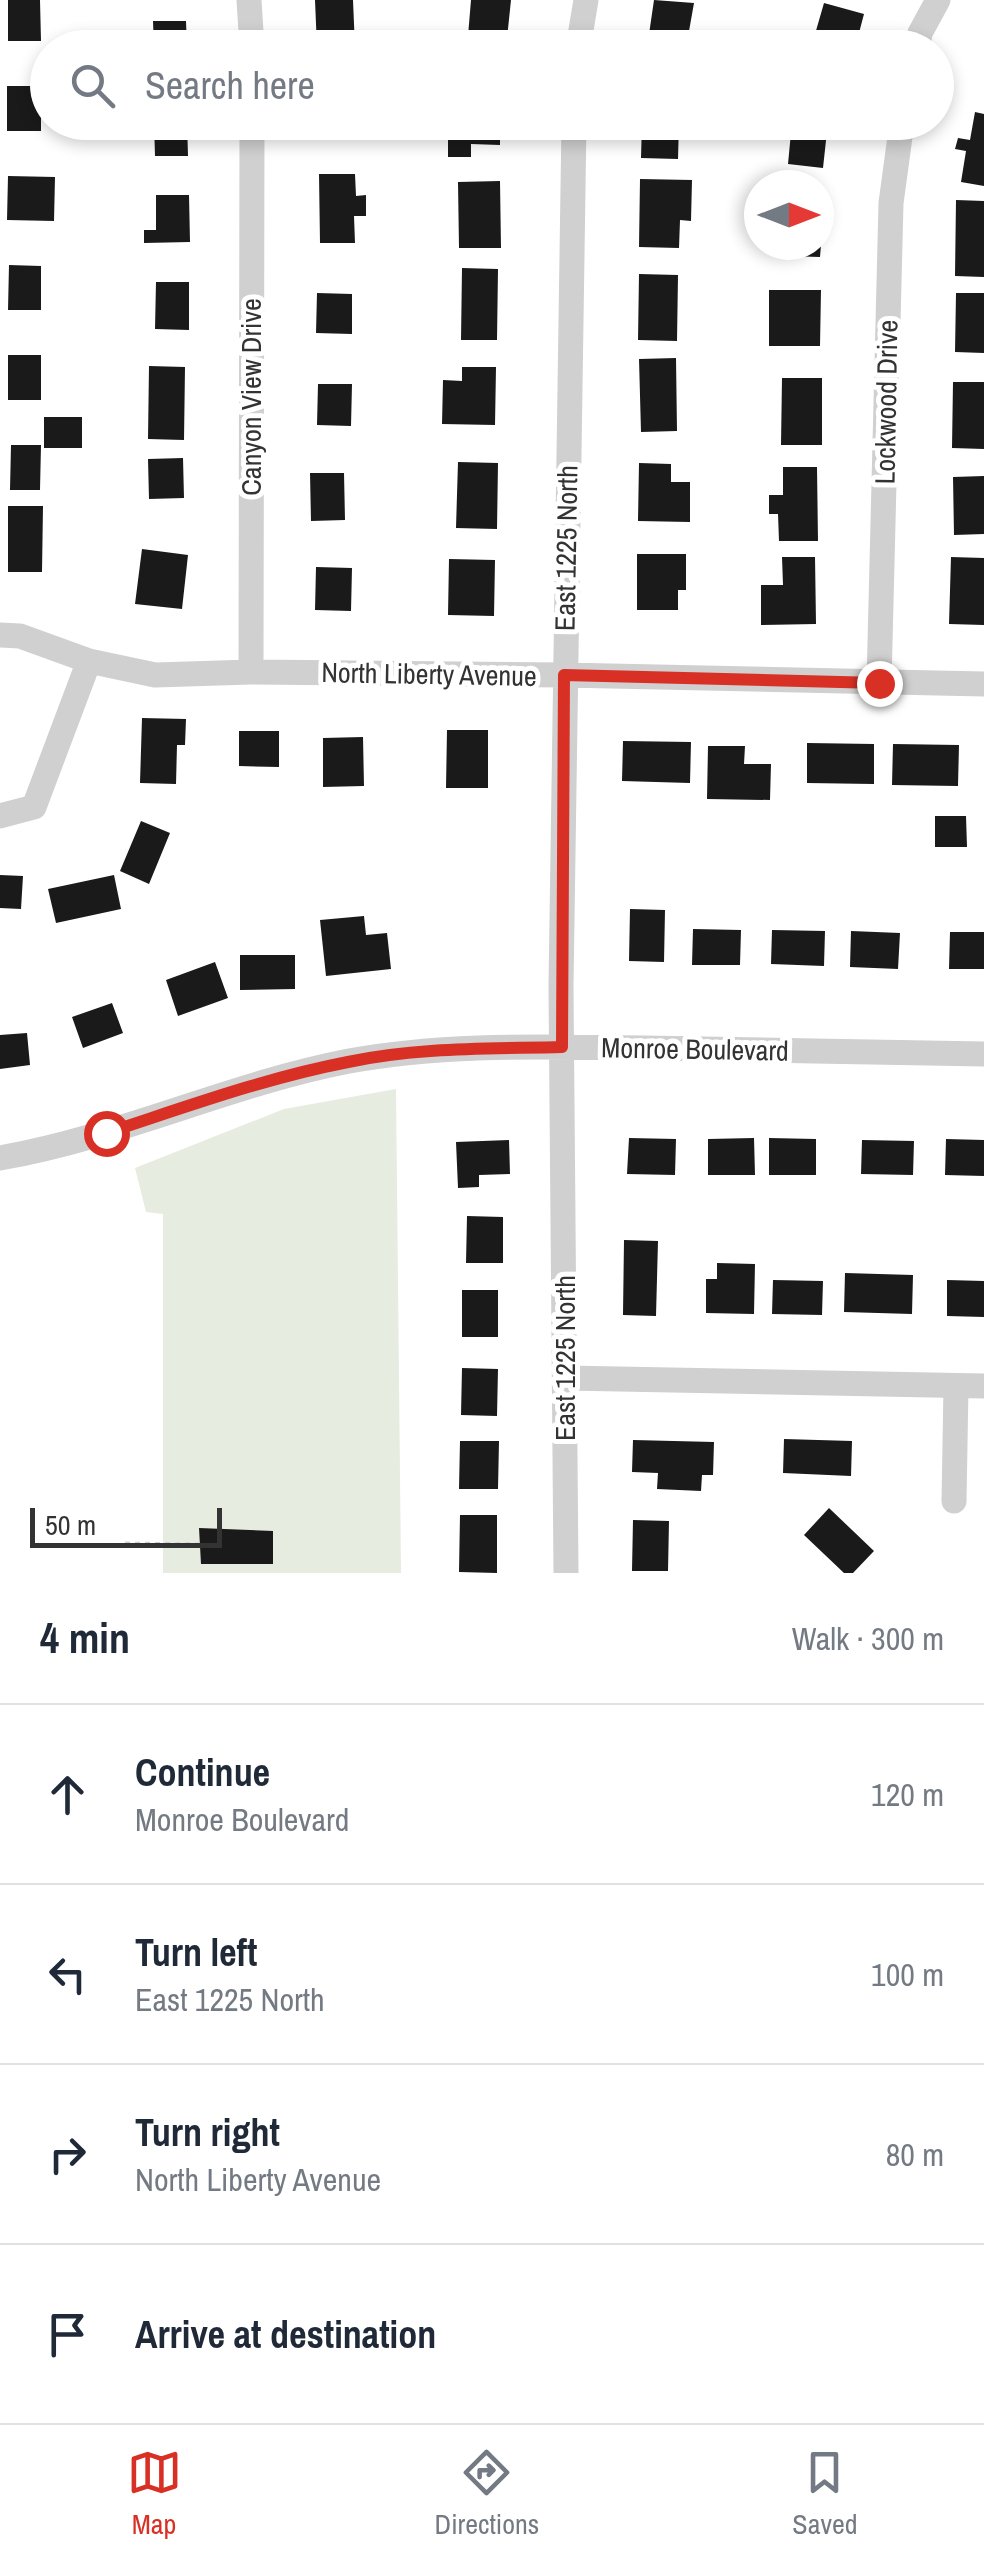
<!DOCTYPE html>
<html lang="en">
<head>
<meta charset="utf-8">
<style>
  :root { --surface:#fff; --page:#f6f6f7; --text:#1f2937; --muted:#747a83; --line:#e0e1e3; --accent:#d93025 }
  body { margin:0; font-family:"Archivo Narrow",sans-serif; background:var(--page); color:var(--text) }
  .compass { position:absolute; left:744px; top:170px; width:90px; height:90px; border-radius:50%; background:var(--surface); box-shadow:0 5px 15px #0003; rotate:90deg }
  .scale { position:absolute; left:30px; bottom:25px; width:192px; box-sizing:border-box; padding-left:10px; border:5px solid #333; border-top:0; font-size:28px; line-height:35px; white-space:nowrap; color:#333; -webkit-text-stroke:8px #fff; paint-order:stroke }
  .stop { position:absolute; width:30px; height:30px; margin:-22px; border:8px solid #d93025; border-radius:50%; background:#fff }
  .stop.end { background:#d93025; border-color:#fff; box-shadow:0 2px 10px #0008 }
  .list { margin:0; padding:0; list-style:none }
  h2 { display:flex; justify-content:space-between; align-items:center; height:130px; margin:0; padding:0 40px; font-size:42px }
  h2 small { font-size:32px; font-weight:400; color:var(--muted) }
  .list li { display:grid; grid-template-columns:65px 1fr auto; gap:30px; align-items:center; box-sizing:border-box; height:180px; padding:0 40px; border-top:2px solid var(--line) }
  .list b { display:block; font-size:38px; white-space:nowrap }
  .list p { margin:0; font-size:32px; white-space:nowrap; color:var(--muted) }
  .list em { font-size:32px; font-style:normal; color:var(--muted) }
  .icon { flex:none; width:55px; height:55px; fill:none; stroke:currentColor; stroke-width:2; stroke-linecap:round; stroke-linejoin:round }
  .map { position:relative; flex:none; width:984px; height:1573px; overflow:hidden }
  .search { position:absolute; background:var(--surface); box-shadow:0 5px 15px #0003; left:30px; right:30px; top:30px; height:110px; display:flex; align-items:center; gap:25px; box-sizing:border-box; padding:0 35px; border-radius:55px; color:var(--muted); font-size:38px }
  .sheet { height:850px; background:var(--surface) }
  nav { display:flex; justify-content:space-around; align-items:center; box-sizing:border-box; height:140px; border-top:2px solid var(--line); background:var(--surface); font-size:28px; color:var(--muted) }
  nav a { display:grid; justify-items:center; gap:5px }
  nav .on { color:var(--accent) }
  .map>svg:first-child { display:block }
  .green { fill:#e6ecdf }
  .building { fill:#1a1a1a }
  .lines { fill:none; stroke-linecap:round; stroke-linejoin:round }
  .path { stroke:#cdcdcd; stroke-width:5; stroke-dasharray:5 5; stroke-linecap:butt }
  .minor { stroke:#d0d0d0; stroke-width:25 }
  .route { stroke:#d93025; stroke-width:12 }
  .labels { text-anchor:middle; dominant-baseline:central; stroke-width:10; stroke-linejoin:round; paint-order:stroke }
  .street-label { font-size:28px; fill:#333; stroke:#fff }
</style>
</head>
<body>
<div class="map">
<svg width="984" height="1573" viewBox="0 0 984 1573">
  <rect width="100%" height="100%" fill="#fff"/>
  <path class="green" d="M396 1089 401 1573H163V1214L146 1212 135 1168 284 1109Z"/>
  <path class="building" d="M8 0H40L41 41H8Z
    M315 0H353L355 48H317Z
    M471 0H511L506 48H467Z
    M654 0 694 3 686 48H647Z
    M824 3 864 14 855 48H811Z
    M153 21H186L187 48H154Z
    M7 86H48V108H41V131H7Z
    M975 112 984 114V186L961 182 966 151 955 149 958 138 970 140Z
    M154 122H187L188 156H155Z
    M312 122H346V134H312Z
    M448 122H500V145L471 144V157H448Z
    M642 122H679L678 159 641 158Z
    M792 122H828L823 168 788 164Z
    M319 174H355L356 196 366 195V216H354L355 243H320Z
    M8 176 55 177 54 221 7 220Z
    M640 179 692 180 691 221 680 220 679 248 639 247Z
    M500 181 501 248H459L458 182Z
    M156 195H189L190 242 144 243V230H156Z
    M956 200 984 201V277L955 276Z
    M787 245H821L820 257 787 256Z
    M9 265 41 266V310H8Z
    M462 268 498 269 497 340H461Z
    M639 274 678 275 677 341 638 340Z
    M156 282H189V330L155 329Z
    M769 290H821L820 346H769Z
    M317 293 352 294V334L316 333Z
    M956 293H984V353L955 352Z
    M8 355H41V400H8Z
    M676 358 677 431 641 432 639 359Z
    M149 366 185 367 184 440 148 439Z
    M462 367H496L495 425 442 424 443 380 462 381Z
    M782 378H822V445H781Z
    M953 382H984V449L952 448Z
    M318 384H352L351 426 317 425Z
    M44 417H82V448H44Z
    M11 445H41L40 490H10Z
    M183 458 184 498 149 499 148 459Z
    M458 462 498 463 497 529 456 528Z
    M639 463 671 464V482H690V522L638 521Z
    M783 467H817L818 541H779L778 514H769V495H783Z
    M310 473H344L345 520 311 521Z
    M984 476V534L954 535 953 477Z
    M8 506H43L42 572H8Z
    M142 549 188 555 182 609 135 604Z
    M637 554H686V590H678V610H637Z
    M782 557H815L816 624 761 625V585H783Z
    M951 557 984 558V625L949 624Z
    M449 559 495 560 494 616 448 615Z
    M316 567 352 568 351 611 315 610Z
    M142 718 186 719 185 745H177L176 784 140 783Z
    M447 730H488V788H446Z
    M239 731H279V767L239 766Z
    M363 737 364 786 323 787V738Z
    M623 741 691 742 690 783 622 781Z
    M807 743 874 744V784L807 783Z
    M893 744 959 745 958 786 892 785Z
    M708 746H745L744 764H771L770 800 707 799Z
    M935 816H966L967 847H935Z
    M141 821 170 833 149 884 120 871Z
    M0 875 23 876 21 909 0 908Z
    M114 875 121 909 56 923 48 889Z
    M630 909 665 910 664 962 629 961Z
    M364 916 366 935 387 933 391 969 326 976 320 920Z
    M693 929 741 930 740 965H692Z
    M772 930 825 931 824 966 771 964Z
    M851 931 900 933 898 969 850 967Z
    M950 932H984V969H949Z
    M240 955H295V989L240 990Z
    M215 962 228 998 178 1016 166 980Z
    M112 1003 123 1033 83 1048 72 1017Z
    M27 1033 30 1065 0 1069V1035Z
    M629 1138 676 1139 675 1175 627 1174Z
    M754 1138 755 1175H708V1139Z
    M769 1138 816 1139V1175H769Z
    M946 1139 984 1140V1176L945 1175Z
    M509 1140 510 1174 479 1175V1187L458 1188 456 1142Z
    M862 1140 914 1141 913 1175 861 1174Z
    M467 1216 503 1217V1263H466Z
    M624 1240 658 1241 656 1316 623 1315Z
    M717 1263 755 1264 754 1314 706 1313V1279H717Z
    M845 1273 913 1275 912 1314 844 1312Z
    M773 1280 823 1281 822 1315 772 1314Z
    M947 1280 984 1281V1317L947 1316Z
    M462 1290H498V1337H462Z
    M462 1368 498 1369 497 1416 461 1415Z
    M784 1439 852 1441 851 1476 783 1473Z
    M633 1440 714 1442 713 1475H702L701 1491 657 1489 658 1473 632 1472Z
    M460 1441H499L498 1489H459Z
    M829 1508 874 1551 853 1573H844L804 1535Z
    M460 1515H497V1573L459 1572Z
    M633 1520 669 1521 668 1571H632Z
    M199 1528 273 1531V1564H201Z"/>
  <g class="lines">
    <path class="path" d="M125 1544 201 1545"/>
    <path class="minor" d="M249 0 252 48
      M578 48 586 0
      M918 48 920 33 938 0
      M0 635 20 636 89 661 155 675 251 672 564 675 984 684
      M251 672 252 122
      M879 683 891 203 902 122
      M0 816 34 807 89 661
      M0 1158C120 1137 230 1084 349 1061 446 1043 546 1047 644 1048 757 1050 871 1052 984 1054
      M566 1378 984 1386
      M954 1501 956 1386
      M566 1573 561 986 574 122"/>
  </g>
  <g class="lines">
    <path class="route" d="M106 1133C186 1107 265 1078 348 1062 418 1047 490 1049 562 1047L564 675 879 683"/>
  </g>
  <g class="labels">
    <g class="street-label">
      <text transform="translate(251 397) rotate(-90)">Canyon View Drive</text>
      <text transform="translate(886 402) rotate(-89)">Lockwood Drive</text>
      <text transform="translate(566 548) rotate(-89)">East 1225 North</text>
      <text transform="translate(429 674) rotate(1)">North Liberty Avenue</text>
      <text transform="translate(695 1049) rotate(1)">Monroe Boulevard</text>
      <text transform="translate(565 1358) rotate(-90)">East 1225 North</text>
    </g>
  </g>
</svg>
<svg class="compass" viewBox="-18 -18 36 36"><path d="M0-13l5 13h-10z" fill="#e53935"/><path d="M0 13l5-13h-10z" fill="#747a83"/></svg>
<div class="scale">50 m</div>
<div class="stop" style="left:106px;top:1133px"></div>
<div class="stop end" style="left:879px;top:683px"></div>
<div class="search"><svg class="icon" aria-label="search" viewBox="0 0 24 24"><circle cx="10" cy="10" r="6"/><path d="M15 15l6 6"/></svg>Search here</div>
</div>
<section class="sheet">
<h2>4 min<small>Walk · 300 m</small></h2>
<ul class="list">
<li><svg class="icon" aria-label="ahead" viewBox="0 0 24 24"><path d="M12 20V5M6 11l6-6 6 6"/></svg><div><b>Continue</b><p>Monroe Boulevard</p></div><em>120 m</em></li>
<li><svg class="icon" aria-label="left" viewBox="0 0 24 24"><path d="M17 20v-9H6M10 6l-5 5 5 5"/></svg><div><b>Turn left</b><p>East 1225 North</p></div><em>100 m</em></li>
<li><svg class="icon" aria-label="right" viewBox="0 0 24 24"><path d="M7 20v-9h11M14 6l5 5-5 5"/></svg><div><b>Turn right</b><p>North Liberty Avenue</p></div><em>80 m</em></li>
<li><svg class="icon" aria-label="arrive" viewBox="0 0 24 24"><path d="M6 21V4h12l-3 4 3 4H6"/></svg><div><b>Arrive at destination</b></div></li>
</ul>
</section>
<nav>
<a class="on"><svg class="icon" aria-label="map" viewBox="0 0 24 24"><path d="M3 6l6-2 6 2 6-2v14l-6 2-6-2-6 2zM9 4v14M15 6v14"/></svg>Map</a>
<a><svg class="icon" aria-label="directions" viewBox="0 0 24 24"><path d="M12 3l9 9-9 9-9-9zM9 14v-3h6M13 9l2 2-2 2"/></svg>Directions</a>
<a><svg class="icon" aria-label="saved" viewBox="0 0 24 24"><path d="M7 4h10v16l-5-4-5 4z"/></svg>Saved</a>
</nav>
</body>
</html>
